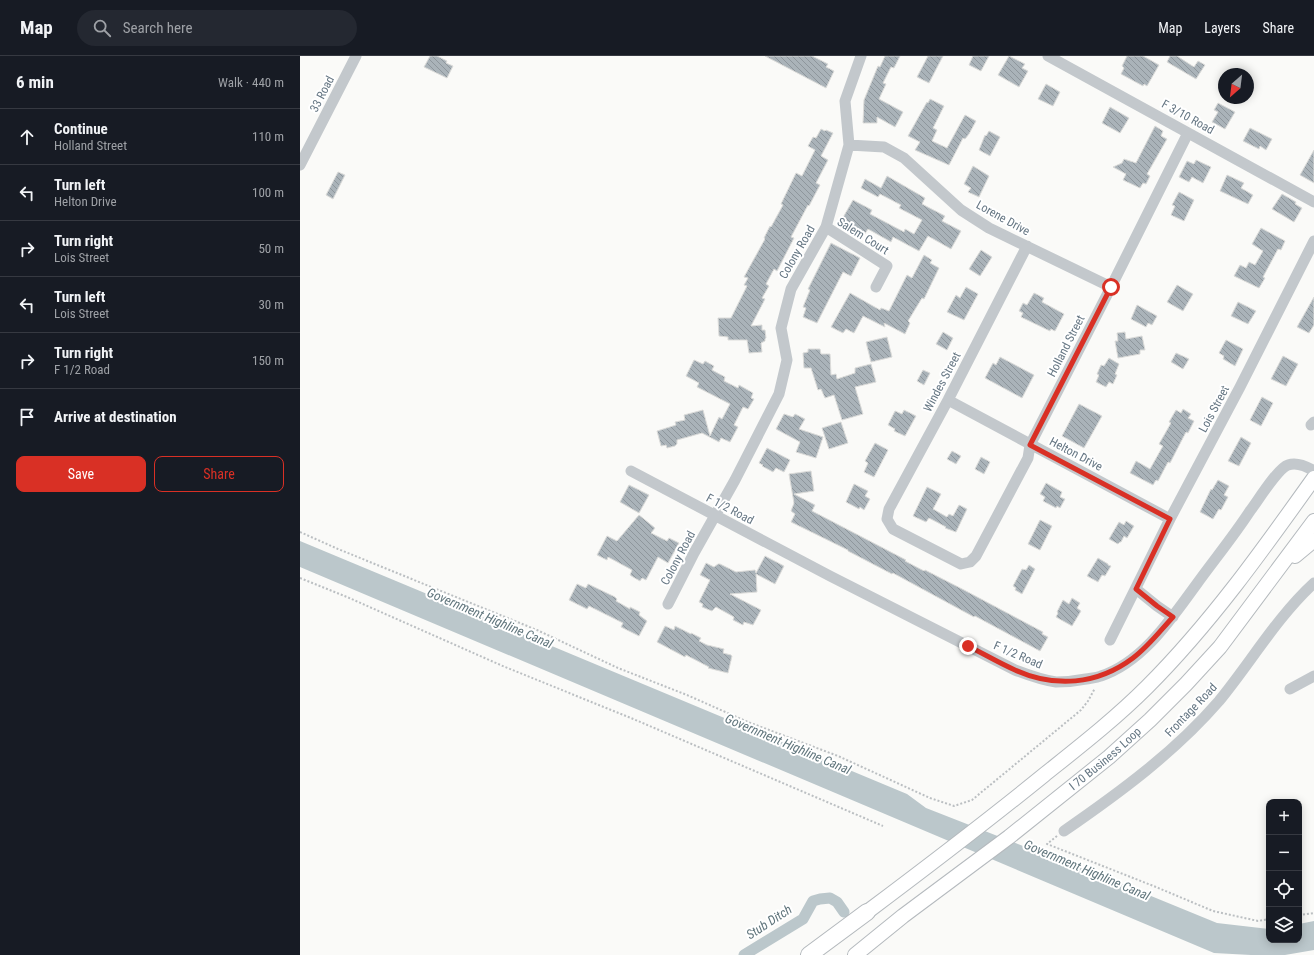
<!DOCTYPE html>
<html lang="en">
<head>
<meta charset="utf-8">
<style>
  :root { --surface:#171b24; --page:#242831; --text:#f1f3f6; --muted:#9ea1a6; --line:#363941; --accent:#d93025 }
  body { margin:0; font-family:"Roboto Condensed",sans-serif; background:var(--page); color:var(--text) }
  .controls { position:absolute; right:12px; bottom:12px; display:grid; overflow:hidden; border-radius:8px; box-shadow:0 2px 10px #0003 }
  .controls button { width:36px; height:36px; display:grid; place-items:center; padding:0; border:0; border-bottom:1px solid var(--line); background:var(--surface); color:var(--text); font:20px sans-serif }
  .compass { position:absolute; left:918px; top:12px; width:36px; height:36px; border-radius:50%; background:var(--surface); box-shadow:0 2px 10px #0003; rotate:208deg }
  .stop { position:absolute; width:12px; height:12px; margin:-9px; border:3px solid #d93025; border-radius:50%; background:#fff }
  .stop.end { background:#d93025; border-color:#fff; box-shadow:0 1px 4px #0008 }
  .list { margin:0; padding:0; list-style:none }
  h2 { display:flex; justify-content:space-between; align-items:center; height:52px; margin:0; padding:0 16px; font-size:17px }
  h2 small { font-size:13px; font-weight:400; color:var(--muted) }
  .list li { display:grid; grid-template-columns:26px 1fr auto; gap:12px; align-items:center; box-sizing:border-box; height:56px; padding:0 16px; border-top:1px solid var(--line) }
  .list b { display:block; font-size:15px; white-space:nowrap }
  .list p { margin:0; font-size:13px; white-space:nowrap; color:var(--muted) }
  .list em { font-size:13px; font-style:normal; color:var(--muted) }
  .actions { display:flex; gap:8px; padding:12px 16px }
  .actions a { flex:1; padding:9px 0; border:1px solid var(--accent); border-radius:8px; text-align:center; font-size:14px; color:var(--accent) }
  .actions .main { background:var(--accent); color:#fff }
  .icon { flex:none; width:22px; height:22px; fill:none; stroke:currentColor; stroke-width:2; stroke-linecap:round; stroke-linejoin:round }
  .map { position:relative; flex:none; width:1014px; height:899px; overflow:hidden }
  header { display:flex; align-items:center; gap:24px; box-sizing:border-box; height:56px; padding:0 20px; background:var(--surface); border-bottom:1px solid var(--line) }
  header strong { font-size:19px }
  nav { display:flex; gap:22px; margin-inline-start:auto; font-size:14px }
  .search { width:280px; height:36px; background:var(--page); display:flex; align-items:center; gap:10px; box-sizing:border-box; padding:0 14px; border-radius:22px; color:var(--muted); font-size:15px }
  main { display:flex }
  aside { flex:1; background:var(--surface) }
  .map>svg:first-child { display:block }
  .water { fill:#bbc7cb }
  .lines { fill:none; stroke-linecap:round; stroke-linejoin:round }
  .canal { stroke:#bbc7cb; stroke-width:11 }
  .building { fill:url(#building-back-hatch); stroke:#dcdcda }
  .major-casing { stroke:#b5babe; stroke-width:16 }
  .highway-casing { stroke:#b4b9bd; stroke-width:18 }
  .path { stroke:#bbbfc2; stroke-width:2; stroke-dasharray:2 2; stroke-linecap:butt }
  .minor { stroke:#c3c8cc; stroke-width:11 }
  .major { stroke:#fff; stroke-width:14 }
  .highway { stroke:#fff; stroke-width:16 }
  .route { stroke:#d93025; stroke-width:5 }
  .labels { text-anchor:middle; dominant-baseline:central; stroke-width:4; stroke-linejoin:round; paint-order:stroke }
  .street-label { font-size:12px; fill:#657683; stroke:#fff }
  .water-label { font-size:13px; font-style:italic; fill:#60757c; stroke:#fff }
</style>
</head>
<body>
<header>
<strong>Map</strong>
<div class="search"><svg class="icon" aria-label="search" viewBox="0 0 24 24"><circle cx="10" cy="10" r="6"/><path d="M15 15l6 6"/></svg>Search here</div>
<nav><a>Map</a><a>Layers</a><a>Share</a></nav>
</header>
<main>
<aside>
<h2>6 min<small>Walk · 440 m</small></h2>
<ul class="list">
<li><svg class="icon" aria-label="ahead" viewBox="0 0 24 24"><path d="M12 20V5M6 11l6-6 6 6"/></svg><div><b>Continue</b><p>Holland Street</p></div><em>110 m</em></li>
<li><svg class="icon" aria-label="left" viewBox="0 0 24 24"><path d="M17 20v-9H6M10 6l-5 5 5 5"/></svg><div><b>Turn left</b><p>Helton Drive</p></div><em>100 m</em></li>
<li><svg class="icon" aria-label="right" viewBox="0 0 24 24"><path d="M7 20v-9h11M14 6l5 5-5 5"/></svg><div><b>Turn right</b><p>Lois Street</p></div><em>50 m</em></li>
<li><svg class="icon" aria-label="left" viewBox="0 0 24 24"><path d="M17 20v-9H6M10 6l-5 5 5 5"/></svg><div><b>Turn left</b><p>Lois Street</p></div><em>30 m</em></li>
<li><svg class="icon" aria-label="right" viewBox="0 0 24 24"><path d="M7 20v-9h11M14 6l5 5-5 5"/></svg><div><b>Turn right</b><p>F 1/2 Road</p></div><em>150 m</em></li>
<li><svg class="icon" aria-label="arrive" viewBox="0 0 24 24"><path d="M6 21V4h12l-3 4 3 4H6"/></svg><div><b>Arrive at destination</b></div></li>
</ul>
<div class="actions"><a class="main">Save</a><a>Share</a></div>
</aside>
<div class="map">
<svg width="1014" height="899" viewBox="0 0 1014 899">
  <defs>
    <pattern id="building-back-hatch" width="6" height="6" patternUnits="userSpaceOnUse"><rect width="6" height="6" fill="#aab3b9"/><path d="M-1 5l2 2M0 0l6 6M5-1l2 2" fill="none" stroke="#8e969c"/></pattern>
  </defs>
  <rect width="100%" height="100%" fill="#fafaf8"/>
  <path class="water" d="M0 485 607 738 626 752 761 805 790 815 917 867 969 873V884H999V868L1014 865V894L985 899H951L914 897 0 511Z"/>
  <g class="lines">
    <path class="canal" d="M444 899 503 863 513 845 520 843 530 842 537 846 544 856"/>
  </g>
  <path class="building" d="M130 0H137L147 5 146 7 153 10 147 22 124 11Z
    M465 0H512L528 8 526 11 534 15 526 32Z
    M585 0H600L594 12 591 11 583 27 586 28 579 43 603 56 595 71 577 61V67H563L564 44 578 10 580 11Z
    M628 0H643L629 27 617 21Z
    M673 0H689L681 15 669 9Z
    M709 0 725 8 722 12 728 15 719 31 698 19Z
    M827 0H843L859 9 847 30 844 28 843 30 821 18 824 12 822 10Z
    M870 0H877L894 11 898 5 905 9 896 23 867 6Z
    M746 28 760 36 753 50 738 43Z
    M630 43 644 50 633 72 637 74 632 85 647 92 665 59 676 65 669 78 665 83 663 82 649 109 615 94 620 86 608 80 627 46 628 47Z
    M918 47 935 56 925 73 912 66 918 56 914 54Z
    M810 51 829 62 820 77 802 67Z
    M855 70 863 75 861 80 867 83 847 118 850 120 846 128 843 127 840 132 823 124 826 118 813 111 822 107 824 103 836 107Z
    M950 72 972 83 966 94 960 90 959 93 943 85Z
    M521 73 525 75 526 74 533 77 521 100 528 104 516 127 520 129 509 150 508 149 491 181 494 182 477 215 474 213 466 228 469 230 462 242 465 243 451 270 462 269V274H465L466 282 465 283V285L461 287 462 296 449 297 447 284H428V281L419 280 418 262H431L447 230 444 229 448 222 444 221 465 183 464 182 470 170 471 171 483 149 481 148 496 117 502 120 515 94 508 90 513 81 516 82Z
    M689 75 700 81 690 100 679 94 685 79 686 80Z
    M1014 94V127L1000 119Z
    M896 104 911 111 903 127 892 121 889 126 879 121 887 105 894 108Z
    M673 110 689 120 679 141 668 136 671 132 664 128Z
    M38 116 45 119 33 143 26 139Z
    M927 119 944 127 941 132 953 139 948 148 920 135Z
    M587 120 625 142 622 148 645 160 642 165 661 175 651 193 628 180 619 195 593 181 591 186 568 173 564 179 554 174 553 176 543 170 545 167 541 165 553 144 572 154 570 158 604 176 605 173 614 178 622 164 599 152 601 149 580 138 578 141 561 132 565 123 581 132Z
    M879 136 894 144 884 165 871 159 875 150 872 149Z
    M982 138 996 146 995 148 1002 152 994 166 972 153Z
    M961 172 985 185 981 194 978 193 963 221 965 222 959 232 934 220 940 209 946 212 949 206 955 209 963 195 952 188Z
    M531 187 560 202 551 220 543 216 517 267 503 261 506 252 503 251 510 234 508 233Z
    M681 194 692 201 680 220 669 213Z
    M624 199 632 204 630 207 639 212 624 243 622 242 608 265 610 267 605 278 584 267 585 271 563 260 554 277 546 273 543 277 531 271 550 237 580 254 581 252 589 255 607 219 612 222Z
    M877 229 893 238 883 255 867 246Z
    M666 231 678 238 664 264 647 256 656 239 660 242Z
    M734 237 744 242 742 246 764 258 755 275 751 273 750 275 721 261 723 257 719 255 723 247 727 249Z
    M1014 241V269L1009 277 997 271Z
    M938 246 956 255 948 268 931 260Z
    M837 249 857 260 852 269 848 267 846 271 831 263Z
    M643 276 653 282 647 294 636 288Z
    M825 276 826 283 842 280 845 294H840V298L818 302 815 285H818L817 277Z
    M587 281 592 301 571 306 566 286Z
    M926 284 943 293 935 310 923 303 924 300 919 297Z
    M508 293H520L521 298H530L531 319 536 318 537 323 555 317V312L571 308 576 326 555 331 563 358 542 364 534 339 525 342 521 333 518 334 511 312H504L503 297 508 296Z
    M876 297 889 303 883 313 871 306Z
    M983 300 998 308 986 330 971 323Z
    M700 301 734 319 722 342 685 322 693 307 696 309Z
    M809 302 819 308 815 318 817 319 813 328 809 326 806 331 796 326 799 319 797 318 801 309 804 310Z
    M394 304 403 308 405 305 414 310 412 314 425 321 424 325 438 332 439 329 453 337 451 342 454 343 448 353 443 351 434 369 438 371 430 386 421 382 419 386 402 377 377 384V388L375 390 367 392 366 389 361 390 357 375 376 369 375 366 385 364 384 359 403 354 410 380 419 361 422 363 430 348 397 331 399 327 386 320Z
    M623 314 630 317 624 329 617 325Z
    M962 341 973 347 961 370 950 364Z
    M779 348 802 360 784 392 762 380Z
    M883 353 891 358 888 362 894 365 888 377 886 376 870 407 868 406 858 425 856 424 853 429 830 417 836 405 850 413 863 390 859 388 871 367 869 366 876 354 881 357Z
    M604 354 616 360 605 380 594 375 595 373 588 369 595 355 602 358Z
    M484 358 493 361 495 358 505 363 499 373 523 381 516 402 496 396 500 386 476 373Z
    M541 366 548 387 529 393 522 372Z
    M941 381 951 387 939 410 928 405Z
    M575 387 588 394 574 421 564 416 568 407 565 405Z
    M467 392 490 404 484 416 476 412 473 416 462 410 463 409 459 407Z
    M652 395 661 400 656 408 647 403Z
    M681 401 690 406 684 418 675 413Z
    M511 415 514 435 494 438 515 449 512 455 606 504 605 505 624 515 625 514 664 534 743 576 742 578 748 581 740 595 675 560 674 561 593 517 592 518 548 495V494L491 466 495 458 491 455 494 447 489 418Z
    M918 424 929 430 924 439 928 441 921 454 919 453 913 463 900 456 911 433 912 434Z
    M746 427 762 436 760 441 765 443 760 452 757 450 756 452 743 445 745 441 740 438Z
    M554 428 568 435 565 440 570 443 564 454 560 451 559 453 546 446Z
    M329 429 349 439 339 457 320 446Z
    M627 431 641 438 633 453 647 461 649 458 653 460 659 449 667 453 656 476 645 472 646 471 629 462 626 466 613 460Z
    M339 459 355 472 351 477 367 485 369 482 379 487 368 507 358 501 346 524 342 522 340 525 333 521 330 519 332 514 308 501 307 504 297 499 307 480 317 485Z
    M740 464 752 470 740 494 728 488Z
    M826 465 834 470 827 482 824 480 821 486H820L818 488 809 483 819 466 824 469Z
    M465 500 484 510 475 528 456 518 457 536 430 538 461 554 453 569 444 566 443 569 433 564 434 561 416 551 412 555 402 551 403 548 399 546 410 524 400 519 406 507 414 511 418 508H420L436 516 455 514 456 517Z
    M798 502 808 508V509L811 510 805 520 802 519 798 526 787 520Z
    M729 509 735 513 722 538 715 534 716 532 713 530 722 513 726 514Z
    M277 528 286 532 288 528 315 541 317 543 316 545 330 553V551L340 556 339 559 347 565 339 580 321 571 323 567 289 550 287 553 269 544Z
    M772 542 780 547 777 552 781 555 772 570 756 561 758 557 757 556 763 544 769 548Z
    M365 570 374 574 375 570 391 578V577L401 582 399 585 407 589 424 593 423 597 431 599 432 600 428 617 408 612 409 611 386 599 385 601 357 586Z"/>
  <g class="lines">
    <defs>
      <g id="major">
        <path d="M995 500 1014 484"/>
        <path d="M567 856C627 811 686 766 744 719 779 691 815 663 847 631 910 568 962 495 1014 422"/>
        <path id="s1" d="M555 899 603 860 709 781 809 701 850 664 886 628 920 591 1014 465"/>
      </g>
      <path id="highway" d="M509 899 567 856"/>
    </defs>
    <use href="#major" class="major-casing"/>
    <use href="#highway" class="highway-casing"/>
    <path class="path" d="M0 476 38 493 237 574 318 612 387 639 448 666 538 700 630 742 654 750 672 744 781 654 788 645 795 632
      M0 522 47 541 205 611 331 662 583 770
      M757 780 747 788 856 831 913 855 958 865 969 863
      M999 859 1014 857"/>
    <path class="minor" d="M748 0 1014 146
      M549 89 584 91 604 102 661 154 689 172 811 231
      M0 109 56 0
      M526 171 587 210 576 231
      M727 190 648 344 589 453 587 463 593 473 661 508 670 506 676 500 728 402 730 389 811 231 888 77
      M648 344 870 463
      M1011 369 1014 366
      M331 415 530 520 715 614C728 619 741 624 756 626 765 626 776 625 786 623 791 622 796 622 801 620 843 606 871 563 896 529 914 504 933 481 950 455 957 446 978 412 988 409 997 406 1006 410 1014 415
      M836 533 857 550 873 561
      M368 548 394 497 435 424 479 338 487 304 481 272 491 233 526 171 549 89 545 45 561 0
      M810 584 870 463 940 331 1014 185
      M990 633 1014 620
      M764 775C819 737 875 696 919 645 951 606 977 561 1014 527"/>
    <use href="#major" class="major"/>
    <use href="#highway" class="highway"/>
  </g>
  <g class="lines">
    <path class="route" d="M668 590C684 598 699 607 715 614 755 632 797 629 833 602 848 591 860 575 873 561L857 550 836 533 870 463 730 389 811 231"/>
  </g>
  <g class="labels">
    <g class="street-label">
      <text transform="translate(22 38) rotate(-63)">33 Road</text>
      <text transform="translate(888 61) rotate(29)">F 3/10 Road</text>
      <text transform="translate(703 162) rotate(29)">Lorene Drive</text>
      <text transform="translate(563 180) rotate(32)">Salem Court</text>
      <text transform="translate(497 196) rotate(-60)">Colony Road</text>
      <text transform="translate(766 290) rotate(-63)">Holland Street</text>
      <text transform="translate(642 326) rotate(-62)">Windes Street</text>
      <text transform="translate(914 353) rotate(-62)">Lois Street</text>
      <text transform="translate(776 398) rotate(28)">Helton Drive</text>
      <text transform="translate(430 453) rotate(28)">F 1/2 Road</text>
      <text transform="translate(378 502) rotate(-62)">Colony Road</text>
      <text transform="translate(718 599) rotate(23)">F 1/2 Road</text>
      <text transform="translate(891 654) rotate(-46)">Frontage Road</text>
      <text stroke="none"><textPath href="#s1" startOffset="318">I 70 Business Loop</textPath></text>
    </g>
    <g class="water-label">
      <text transform="translate(190 562) rotate(23)">Government Highline Canal</text>
      <text transform="translate(488 688) rotate(23)">Government Highline Canal</text>
      <text transform="translate(787 814) rotate(23)">Government Highline Canal</text>
      <text transform="translate(469 866) rotate(-33)">Stub Ditch</text>
    </g>
  </g>
</svg>
<div class="controls">
<button>+</button>
<button>−</button>
<button><svg class="icon" aria-label="locate" viewBox="0 0 24 24"><circle cx="12" cy="12" r="6"/><path d="M12 2v4M12 18v4M2 12h4M18 12h4"/></svg></button>
<button><svg class="icon" aria-label="layers" viewBox="0 0 24 24"><path d="M12 4l9 5-9 5-9-5zM3 14l9 5 9-5"/></svg></button>
</div>
<svg class="compass" viewBox="-18 -18 36 36"><path d="M0-13l5 13h-10z" fill="#e53935"/><path d="M0 13l5-13h-10z" fill="#9ea1a6"/></svg>
<div class="stop" style="left:811px;top:231px"></div>
<div class="stop end" style="left:668px;top:590px"></div>
</div>
</main>
</body>
</html>
